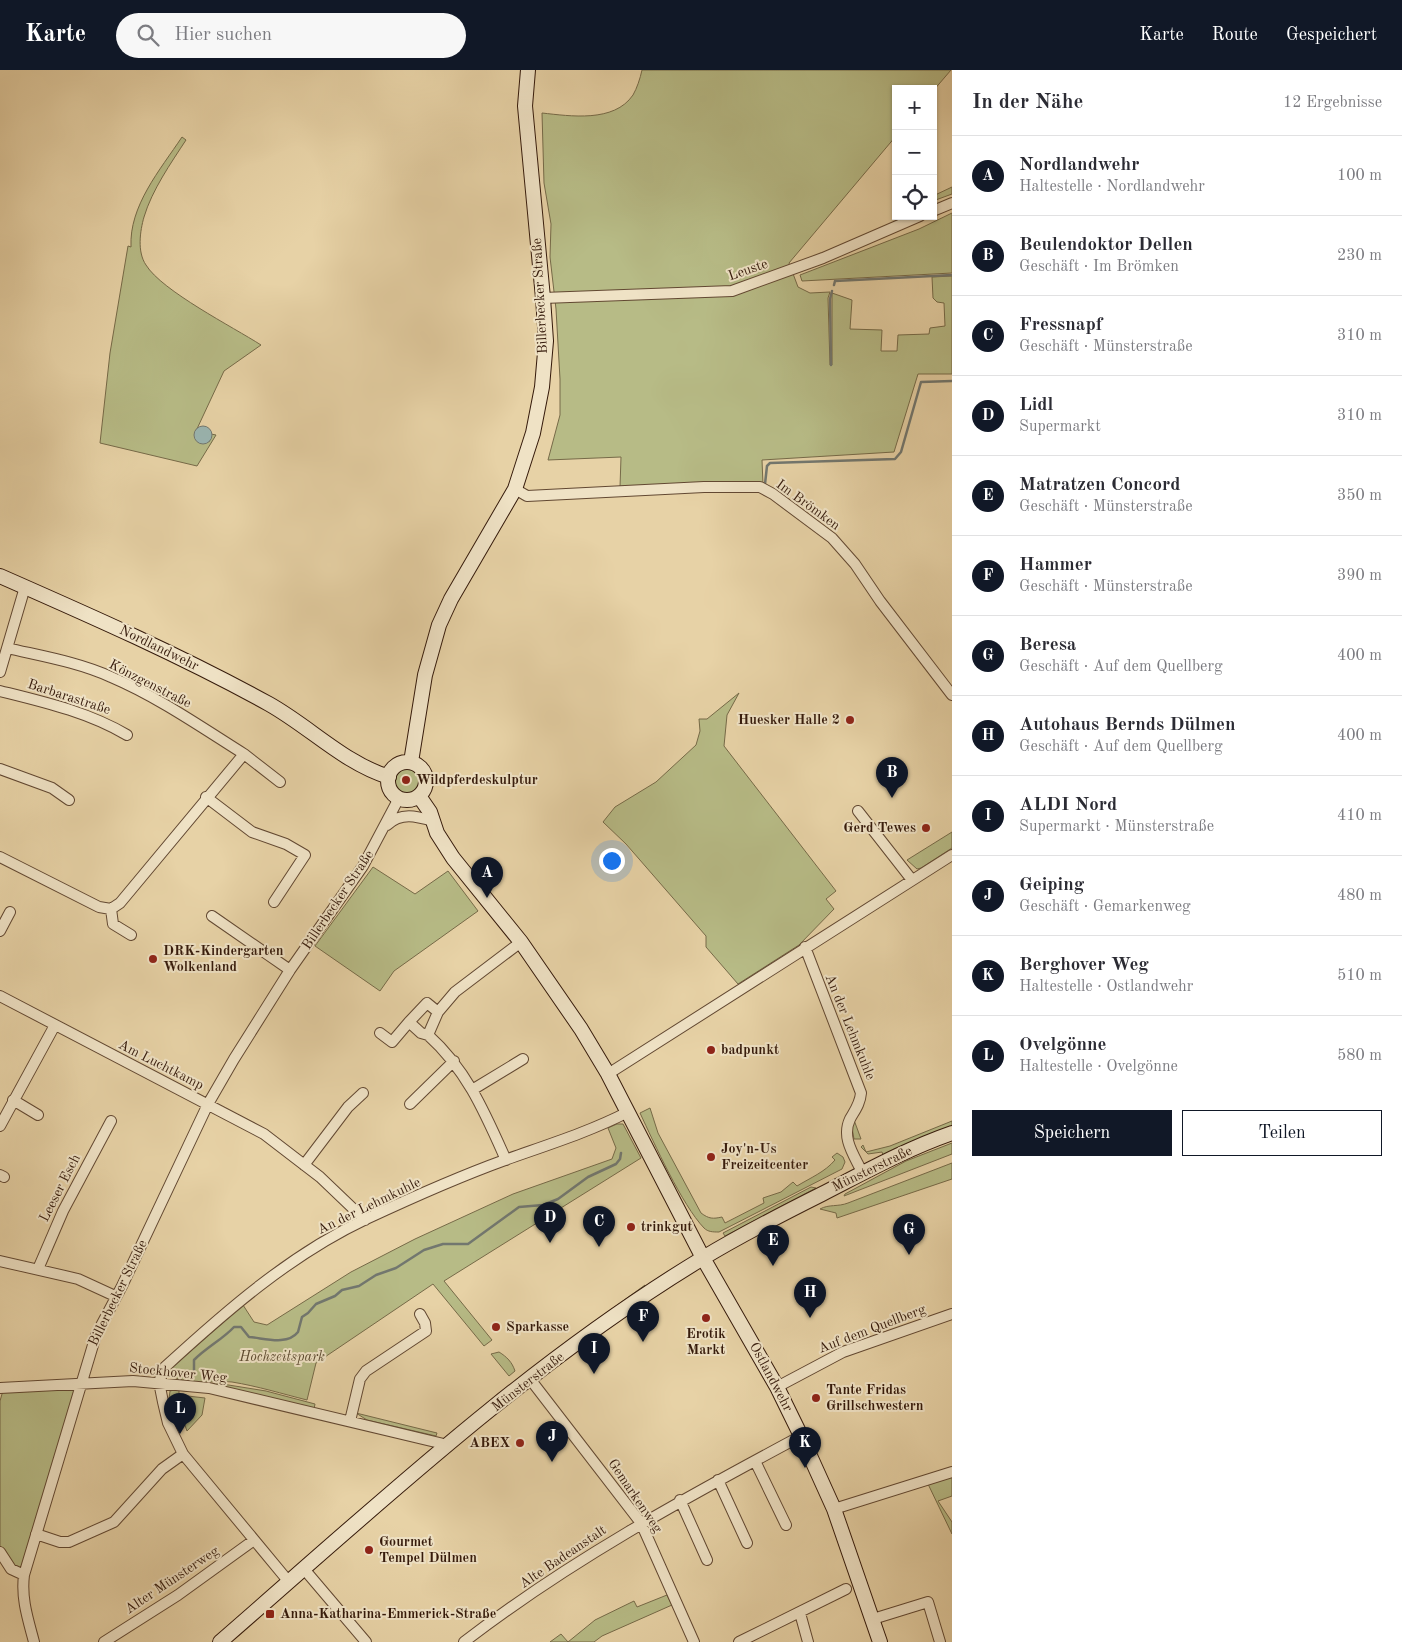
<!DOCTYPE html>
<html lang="de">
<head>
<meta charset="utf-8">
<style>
  :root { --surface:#fff; --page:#f7f7f7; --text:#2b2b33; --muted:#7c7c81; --line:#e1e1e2; --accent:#111827 }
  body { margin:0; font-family:"Old Standard TT",serif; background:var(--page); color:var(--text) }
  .controls { position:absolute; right:15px; top:15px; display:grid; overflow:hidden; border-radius:0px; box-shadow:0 1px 4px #0004 }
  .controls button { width:45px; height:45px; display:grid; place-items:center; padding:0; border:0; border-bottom:1px solid var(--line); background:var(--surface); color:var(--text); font:25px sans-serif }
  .you { position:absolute; left:611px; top:790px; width:18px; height:18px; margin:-12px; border:4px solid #fff; border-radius:50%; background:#1a73e8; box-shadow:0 0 0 8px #1a73e833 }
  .badge { display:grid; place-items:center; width:32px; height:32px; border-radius:50%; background:var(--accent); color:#fff; font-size:16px; font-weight:700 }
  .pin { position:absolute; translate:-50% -41px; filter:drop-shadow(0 1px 2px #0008) }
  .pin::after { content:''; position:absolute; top:26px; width:18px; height:15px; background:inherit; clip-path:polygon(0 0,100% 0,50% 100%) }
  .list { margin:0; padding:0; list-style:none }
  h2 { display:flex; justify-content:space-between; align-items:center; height:65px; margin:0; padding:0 20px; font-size:21px }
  h2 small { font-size:16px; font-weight:400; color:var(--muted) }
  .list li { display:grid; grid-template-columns:32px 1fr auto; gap:15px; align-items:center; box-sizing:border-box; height:80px; padding:0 20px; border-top:1px solid var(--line) }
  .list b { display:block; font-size:19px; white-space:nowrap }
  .list p { margin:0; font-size:16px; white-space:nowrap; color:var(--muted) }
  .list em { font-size:16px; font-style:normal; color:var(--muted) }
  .actions { display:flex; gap:10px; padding:15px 20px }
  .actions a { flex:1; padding:11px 0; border:1px solid var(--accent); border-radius:0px; text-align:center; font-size:18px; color:var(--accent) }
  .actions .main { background:var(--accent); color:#fff }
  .icon { flex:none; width:28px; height:28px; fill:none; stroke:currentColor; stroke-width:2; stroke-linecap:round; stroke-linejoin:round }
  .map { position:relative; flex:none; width:952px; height:1572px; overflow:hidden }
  header { display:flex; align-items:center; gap:30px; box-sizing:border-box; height:70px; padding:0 25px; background:var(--accent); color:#fff }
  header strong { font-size:24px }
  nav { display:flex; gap:28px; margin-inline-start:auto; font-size:18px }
  .search { width:350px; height:45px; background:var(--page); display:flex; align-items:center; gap:12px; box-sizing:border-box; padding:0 18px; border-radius:28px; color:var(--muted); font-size:19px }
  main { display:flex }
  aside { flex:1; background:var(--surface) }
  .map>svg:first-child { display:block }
  .green { fill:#b7bb86; stroke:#766a48 }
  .water { fill:#9ab5b1; stroke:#72776f }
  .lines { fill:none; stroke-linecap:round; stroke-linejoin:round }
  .stream { stroke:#72776f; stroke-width:2.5 }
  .street-casing { stroke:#624832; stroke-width:12 }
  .secondary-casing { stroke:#351a0b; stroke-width:16 }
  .street { stroke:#efe2c5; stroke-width:10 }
  .secondary { stroke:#efe2c5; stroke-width:14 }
  .poi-dot { fill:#8f2418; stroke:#efe2c5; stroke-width:2 }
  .labels { text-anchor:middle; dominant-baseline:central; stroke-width:4; stroke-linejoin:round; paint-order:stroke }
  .street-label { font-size:14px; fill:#351a0b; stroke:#efe2c5 }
  .poi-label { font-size:14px; font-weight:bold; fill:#351a0b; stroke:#efe2c5; text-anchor:start }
  .park-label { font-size:14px; font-style:italic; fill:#5c4a30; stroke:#efe2c5 }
</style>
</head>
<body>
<header>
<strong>Karte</strong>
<div class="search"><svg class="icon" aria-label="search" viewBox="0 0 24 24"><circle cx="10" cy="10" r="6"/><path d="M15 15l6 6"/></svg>Hier suchen</div>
<nav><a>Karte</a><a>Route</a><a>Gespeichert</a></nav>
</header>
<main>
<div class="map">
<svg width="952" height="1572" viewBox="0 0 952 1572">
  <rect width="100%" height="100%" fill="#e7d2a6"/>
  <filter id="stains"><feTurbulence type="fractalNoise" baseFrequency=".004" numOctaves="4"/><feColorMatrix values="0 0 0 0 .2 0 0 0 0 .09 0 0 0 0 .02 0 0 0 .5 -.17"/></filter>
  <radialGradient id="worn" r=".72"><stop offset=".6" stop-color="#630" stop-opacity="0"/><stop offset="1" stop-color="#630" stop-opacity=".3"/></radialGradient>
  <path class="green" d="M642 0H951L933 21V19H896V66L789 193 798 217 810 223 830 222 828 228 830 295H832V223L852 230 850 259 882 260 881 281H897L898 265 929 264 930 258 945 256 944 233 937 232 933 228 932 207 952 206V304H918L894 382 762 390 763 415 620 417 621 387 548 390 560 345V309L556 239 550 187 551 154 544 113 542 43C570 46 614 53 633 25 637 18 640 9 642 0Z
    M182 67 186 70C171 93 152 120 144 147 140 161 137 182 146 195 162 221 233 257 261 275L224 301 196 361 209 372 211 364 216 365 197 396 100 373 110 283 128 176 131 177C129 136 160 100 182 67Z
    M952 117V124L933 131V126Z
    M952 143V203L802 211 800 205 919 159Z
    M739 623 727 645 724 676 836 821 826 829 834 839 799 875 738 914 706 877V866L626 774 603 752 615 737 656 712 696 675 700 661 699 649H707Z
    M393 711a14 14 0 1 1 28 0a14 14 0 1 1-28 0Z
    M952 762V778L921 798 917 799 907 790Z
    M373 797 415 824 448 801 478 841 394 901 380 921 315 876Z
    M650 1038 658 1063 701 1143C709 1149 713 1149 722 1147L725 1153 764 1133 763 1128 781 1122 793 1112 797 1116C810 1108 825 1102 835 1090L832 1087 837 1083 843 1087 845 1092 842 1099 719 1162C713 1162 708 1162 704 1158 682 1135 654 1073 640 1043Z
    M854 1050 861 1069H854L852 1058Z
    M952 1051V1057L883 1085 882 1082 868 1084 861 1077 863 1075 866 1082 890 1076Z
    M617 1054H623L641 1088 444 1211 492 1270 484 1276 433 1214 316 1293 307 1330C283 1324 257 1316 232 1312 212 1310 185 1317 168 1303L169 1300 243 1235 254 1252 267 1255 351 1202 415 1169 513 1124 612 1089 616 1078 608 1058Z
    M952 1073V1084L844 1126 845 1124 906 1091Z
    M952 1093V1109L837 1148 836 1143 820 1139C829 1134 838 1137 848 1133Z
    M811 1117 816 1118 725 1166 723 1163Z
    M645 1215 640 1221 573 1267Z
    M499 1282C507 1287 512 1292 515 1301L509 1306 491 1284Z
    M216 1313 266 1321 315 1334 314 1339 211 1314Z
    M81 1314 24 1505 0 1482V1331L4 1317Z
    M174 1320H179V1325L205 1328 202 1345 187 1361 175 1327 169 1329 170 1321Z
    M356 1343 437 1363 436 1366 367 1350Z
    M952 1407V1426L938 1431 952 1452V1464L928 1414Z
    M667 1525 672 1535 602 1566 594 1572H550L561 1564 568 1572 595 1550 634 1531 637 1537Z"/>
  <path class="water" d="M194 365a9 9 0 1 1 18 0a9 9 0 1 1-18 0Z"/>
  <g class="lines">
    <path class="stream" d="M834 215 835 211 952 205
      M831 295 830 229 832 221
      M765 414 767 396 770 393 895 389 901 382 921 312 952 311
      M175 1301 189 1306 194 1304V1290C207 1277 223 1269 234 1257H241L249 1267C264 1268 287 1276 298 1262L302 1247 308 1243 316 1234 335 1226 342 1220 359 1216 376 1205 396 1198 424 1180 443 1174H468L519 1137 543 1135 558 1129 588 1107 616 1094 620 1089 621 1083"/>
    <defs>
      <path id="street" d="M933 141 952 133
        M543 228 732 221 823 188 920 146
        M515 419 527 426 704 417H760L773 424 832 468 855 494 880 531 952 625
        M7 578C41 586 78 592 111 607 158 627 201 657 244 684
        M0 602 25 517
        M0 621C44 632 88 642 127 665
        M0 699 52 718 69 730
        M206 727 252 762 286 774 305 785 274 832
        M858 741 912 810
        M387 755C401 742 416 746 433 751
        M0 787 99 837 111 839 120 833 244 684 280 712
        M111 839 113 854 131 865
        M212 846 290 900
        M0 861 10 842
        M805 877 861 1023C860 1034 855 1040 850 1049 841 1068 854 1085 862 1102
        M0 926 264 1064 320 1107 365 1150
        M380 963 392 972 409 952
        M428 965 421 963 409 952 427 933 438 942
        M608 1004 952 785
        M472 1020 523 989
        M13 1030 38 1045
        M410 1034 454 991
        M0 1056 55 955
        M506 1090C485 1043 467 1000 428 965L438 942 455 922 521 872
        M304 1095 348 1037 363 1023
        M0 1105 4 1107
        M0 1191 78 1209 115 1226
        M38 1199 63 1141 111 1051
        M530 1309 641 1453 694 1572
        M777 1317 843 1282 952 1244
        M0 1318 133 1311 209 1318 448 1375
        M350 1351 360 1309 366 1301 426 1261 425 1253 420 1244
        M755 1391 786 1455
        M718 1410 747 1473
        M680 1430 707 1490
        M834 1439 952 1402
        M36 1464 60 1472H69L114 1452 162 1399 183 1384
        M0 1482 11 1499 24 1505
        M304 1499 366 1572
        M289 1512 183 1384 168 1353 163 1332 159 1312 165 1297C226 1241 290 1185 366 1149 411 1128 458 1107 505 1090 547 1075 589 1062 628 1042
        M800 1543 808 1572
        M873 1549 928 1532 940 1572
        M34 1572C28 1549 21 1529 24 1505L96 1265 122 1216 208 1034 234 989 290 900 363 796 399 728
        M104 1572 178 1525 254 1470
        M464 1572C569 1491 685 1428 801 1366
        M739 1572 846 1519"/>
      <path id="secondary" d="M0 506C91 546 182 586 269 634 310 657 344 693 389 707
        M411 692 425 605 439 555 451 529 515 419 533 363 542 317 546 271 543 228 525 36 528 0
        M388 711a19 19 0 1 1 38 0a19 19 0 1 1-38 0Z
        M419 726 430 742 437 763 453 788 521 872 581 959 608 1004 703 1188 777 1317 801 1366 834 1439 880 1572
        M220 1572C373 1439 529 1293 703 1188 741 1165 782 1144 822 1124 865 1102 906 1079 952 1063"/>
    </defs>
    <use href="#street" class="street-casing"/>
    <use href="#secondary" class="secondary-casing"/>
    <use href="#street" class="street"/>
    <use href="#secondary" class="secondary"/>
  </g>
  <g class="poi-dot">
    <circle cx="850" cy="650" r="5"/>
    <circle cx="406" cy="710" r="5"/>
    <circle cx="926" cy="758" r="5"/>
    <circle cx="153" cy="889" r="5"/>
    <circle cx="711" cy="980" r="5"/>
    <circle cx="711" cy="1087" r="5"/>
    <circle cx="631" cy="1157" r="5"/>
    <circle cx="706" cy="1248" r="5"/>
    <circle cx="496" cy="1257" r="5"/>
    <circle cx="816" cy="1328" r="5"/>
    <circle cx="520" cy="1373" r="5"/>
    <circle cx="369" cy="1480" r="5"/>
    <rect x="265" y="1539" width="10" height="10" rx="2.5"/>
  </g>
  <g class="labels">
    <g class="street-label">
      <text transform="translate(748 200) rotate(-19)">Leuste</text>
      <text transform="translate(540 226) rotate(-93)">Billerbecker Straße</text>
      <text transform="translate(808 435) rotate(36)">Im Brömken</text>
      <text transform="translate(159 578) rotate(26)">Nordlandwehr</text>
      <text transform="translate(150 614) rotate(27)">Könzgenstraße</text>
      <text transform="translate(69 627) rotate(18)">Barbarastraße</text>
      <text transform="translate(338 830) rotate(-56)">Billerbecker Straße</text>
      <text transform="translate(850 957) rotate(68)">An der Lehmkuhle</text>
      <text transform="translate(161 995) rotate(27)">Am Luchtkamp</text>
      <text transform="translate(872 1099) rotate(-26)">Münsterstraße</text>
      <text transform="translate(60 1118) rotate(-63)">Leeser Esch</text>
      <text transform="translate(369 1136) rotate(-26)">An der Lehmkuhle</text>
      <text transform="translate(118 1223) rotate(-64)">Billerbecker Straße</text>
      <text transform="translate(872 1259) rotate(-21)">Auf dem Quellberg</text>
      <text transform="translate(178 1303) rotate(6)">Stockhover Weg</text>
      <text transform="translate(771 1307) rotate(62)">Ostlandwehr</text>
      <text transform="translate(528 1312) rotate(-38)">Münsterstraße</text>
      <text transform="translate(635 1426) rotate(56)">Gemarkenweg</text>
      <text transform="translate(563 1487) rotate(-34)">Alte Badeanstalt</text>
      <text transform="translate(172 1510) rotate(-34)">Alter Münsterweg</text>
    </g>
    <g class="poi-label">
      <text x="840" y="650" text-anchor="end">Huesker Halle 2</text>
      <text x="416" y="710">Wildpferdeskulptur</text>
      <text x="916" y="758" text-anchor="end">Gerd Tewes</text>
      <text x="163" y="881">DRK-Kindergarten<tspan x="163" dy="16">Wolkenland</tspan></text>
      <text x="721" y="980">badpunkt</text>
      <text x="721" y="1079">Joy'n-Us<tspan x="721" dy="16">Freizeitcenter</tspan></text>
      <text x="641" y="1157">trinkgut</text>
      <text x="506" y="1257">Sparkasse</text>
      <text x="706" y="1264" text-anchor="middle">Erotik<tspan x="706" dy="16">Markt</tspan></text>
      <text x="826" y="1320">Tante Fridas<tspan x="826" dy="16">Grillschwestern</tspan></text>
      <text x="510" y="1373" text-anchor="end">ABEX</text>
      <text x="379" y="1472">Gourmet<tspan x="379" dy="16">Tempel Dülmen</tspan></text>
      <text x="280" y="1544">Anna-Katharina-Emmerick-Straße</text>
    </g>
    <g class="park-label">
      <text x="282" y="1287">Hochzeitspark</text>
    </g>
  </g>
  <rect width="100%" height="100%" filter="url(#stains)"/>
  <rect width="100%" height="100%" fill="url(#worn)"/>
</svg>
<div class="controls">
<button>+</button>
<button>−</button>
<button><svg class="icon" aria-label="locate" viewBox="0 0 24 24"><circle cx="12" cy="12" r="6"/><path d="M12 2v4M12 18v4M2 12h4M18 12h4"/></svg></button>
</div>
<div class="you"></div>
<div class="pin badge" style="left:487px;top:828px">A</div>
<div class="pin badge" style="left:892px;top:728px">B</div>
<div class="pin badge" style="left:599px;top:1177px">C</div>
<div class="pin badge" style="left:550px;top:1173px">D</div>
<div class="pin badge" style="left:773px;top:1196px">E</div>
<div class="pin badge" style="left:643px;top:1272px">F</div>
<div class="pin badge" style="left:909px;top:1185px">G</div>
<div class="pin badge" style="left:810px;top:1248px">H</div>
<div class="pin badge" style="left:594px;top:1304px">I</div>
<div class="pin badge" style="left:552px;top:1392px">J</div>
<div class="pin badge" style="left:805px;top:1398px">K</div>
<div class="pin badge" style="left:180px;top:1364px">L</div>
</div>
<aside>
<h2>In der Nähe<small>12 Ergebnisse</small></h2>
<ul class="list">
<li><span class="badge">A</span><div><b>Nordlandwehr</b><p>Haltestelle · Nordlandwehr</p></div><em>100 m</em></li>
<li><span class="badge">B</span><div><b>Beulendoktor Dellen</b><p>Geschäft · Im Brömken</p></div><em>230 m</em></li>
<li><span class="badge">C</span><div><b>Fressnapf</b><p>Geschäft · Münsterstraße</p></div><em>310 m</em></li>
<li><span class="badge">D</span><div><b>Lidl</b><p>Supermarkt</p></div><em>310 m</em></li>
<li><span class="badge">E</span><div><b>Matratzen Concord</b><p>Geschäft · Münsterstraße</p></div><em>350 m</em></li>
<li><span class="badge">F</span><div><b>Hammer</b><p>Geschäft · Münsterstraße</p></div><em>390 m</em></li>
<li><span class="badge">G</span><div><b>Beresa</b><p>Geschäft · Auf dem Quellberg</p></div><em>400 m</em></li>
<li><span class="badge">H</span><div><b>Autohaus Bernds Dülmen</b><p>Geschäft · Auf dem Quellberg</p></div><em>400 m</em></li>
<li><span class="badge">I</span><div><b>ALDI Nord</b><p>Supermarkt · Münsterstraße</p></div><em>410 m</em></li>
<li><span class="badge">J</span><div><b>Geiping</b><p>Geschäft · Gemarkenweg</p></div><em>480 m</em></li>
<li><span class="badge">K</span><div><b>Berghover Weg</b><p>Haltestelle · Ostlandwehr</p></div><em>510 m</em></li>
<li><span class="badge">L</span><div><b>Ovelgönne</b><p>Haltestelle · Ovelgönne</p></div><em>580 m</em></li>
</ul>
<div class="actions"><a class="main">Speichern</a><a>Teilen</a></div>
</aside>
</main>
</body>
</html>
